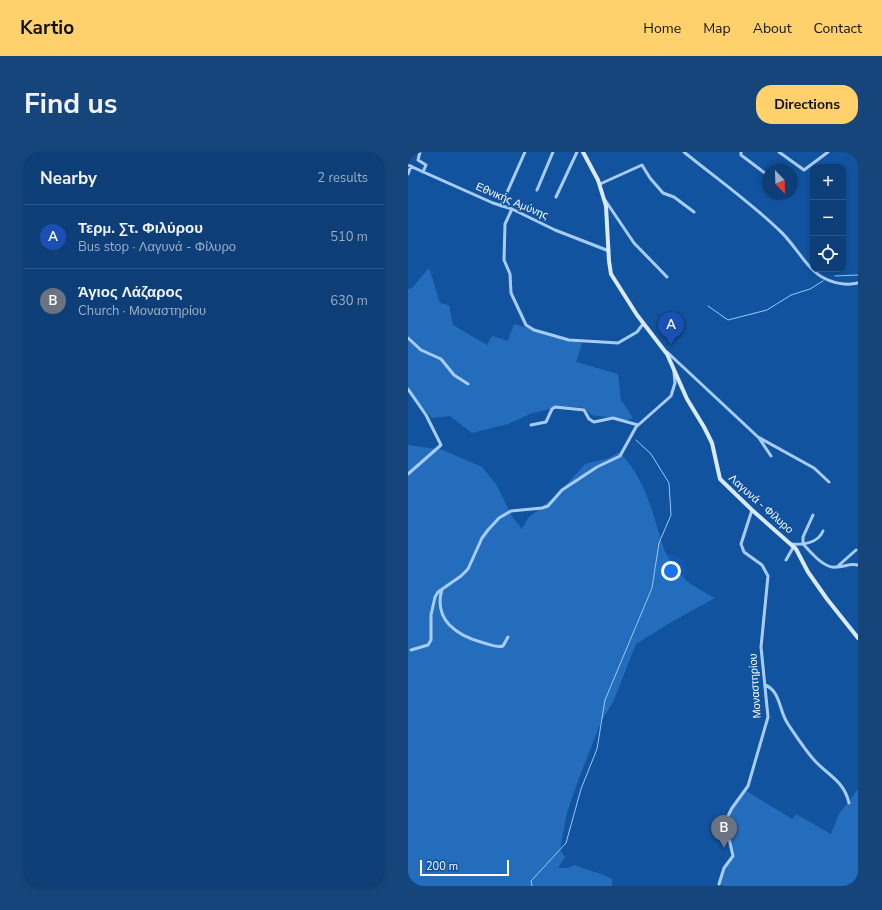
<!DOCTYPE html>
<html lang="en">
<head>
<meta charset="utf-8">
<style>
  :root { --surface:#0d3e77; --page:#16457c; --text:#f1f3f6; --muted:#9aaec6; --line:#2d5789; --accent:#ffd16c }
  body { margin:0; font-family:"Nunito Sans",sans-serif; background:var(--page); color:var(--text) }
  .controls { position:absolute; right:12px; top:12px; display:grid; overflow:hidden; border-radius:8px; box-shadow:0 2px 6px #0003 }
  .controls button { width:36px; height:36px; display:grid; place-items:center; padding:0; border:0; border-bottom:1px solid var(--line); background:var(--surface); color:var(--text); font:20px sans-serif }
  .compass { position:absolute; left:354px; top:12px; width:36px; height:36px; border-radius:50%; background:var(--surface); box-shadow:0 2px 6px #0003; rotate:157deg }
  .scale { position:absolute; left:12px; bottom:10px; width:89px; box-sizing:border-box; padding-left:4px; border:2px solid #fff; border-top:0; font-size:11px; line-height:14px; white-space:nowrap; color:#fff; -webkit-text-stroke:3px #11539f; paint-order:stroke }
  .you { position:absolute; left:263px; top:419px; width:14px; height:14px; margin:-10px; border:3px solid #fff; border-radius:50%; background:#1a73e8; box-shadow:0 0 0 6px #1a73e833 }
  .badge { display:grid; place-items:center; width:26px; height:26px; border-radius:50%; background:var(--accent); color:#fff; font-size:13px; font-weight:700 }
  .pin { position:absolute; translate:-50% -33px; filter:drop-shadow(0 1px 2px #0008) }
  .pin::after { content:''; position:absolute; top:21px; width:14px; height:12px; background:inherit; clip-path:polygon(0 0,100% 0,50% 100%) }
  .list { margin:0; padding:0; list-style:none }
  h2 { display:flex; justify-content:space-between; align-items:center; height:52px; margin:0; padding:0 16px; font-size:17px }
  h2 small { font-size:13px; font-weight:400; color:var(--muted) }
  .list li { display:grid; grid-template-columns:26px 1fr auto; gap:12px; align-items:center; box-sizing:border-box; height:64px; padding:0 16px; border-top:1px solid var(--line) }
  .list b { display:block; font-size:15px; white-space:nowrap }
  .list p { margin:0; font-size:13px; white-space:nowrap; color:var(--muted) }
  .list em { font-size:13px; font-style:normal; color:var(--muted) }
  .icon { flex:none; width:22px; height:22px; fill:none; stroke:currentColor; stroke-width:2; stroke-linecap:round; stroke-linejoin:round }
  .map { position:relative; flex:none; width:450px; height:734px; overflow:hidden; border-radius:16px }
  header { display:flex; align-items:center; gap:24px; box-sizing:border-box; height:56px; padding:0 20px; background:var(--accent); color:#111 }
  header strong { font-size:19px }
  nav { display:flex; gap:22px; margin-inline-start:auto; font-size:14px }
  .intro { display:flex; align-items:center; justify-content:space-between; box-sizing:border-box; height:96px; padding:0 24px }
  h1 { margin:0; font-size:28px }
  .button { padding:10px 18px; border-radius:16px; background:var(--accent); color:#111; font-size:14px; font-weight:700 }
  main { display:flex; gap:24px; padding:0 24px }
  aside { flex:1; background:var(--surface); border-radius:16px; box-shadow:0 2px 6px #0003 }
  .map>svg:first-child { display:block }
  .green { fill:#246dbd }
  .lines { fill:none; stroke-linecap:round; stroke-linejoin:round }
  .stream { stroke:#9ac8f8; stroke-width:1 }
  .street { stroke:#a8cdf5; stroke-width:3 }
  .secondary { stroke:#d9eafd; stroke-width:4 }
  .labels { text-anchor:middle; dominant-baseline:central; stroke-width:3.5; stroke-linejoin:round; paint-order:stroke }
  .street-label { font-size:11px; fill:#fff; stroke:#11539f }
</style>
</head>
<body>
<header>
<strong>Kartio</strong>
<nav><a>Home</a><a>Map</a><a>About</a><a>Contact</a></nav>
</header>
<div class="intro"><h1>Find us</h1><a class="button">Directions</a></div>
<main>
<aside>
<h2>Nearby<small>2 results</small></h2>
<ul class="list">
<li><span class="badge" style="background:#1a4fb4">A</span><div><b>Τερμ. Στ. Φιλύρου</b><p>Bus stop · Λαγυνά - Φίλυρο</p></div><em>510 m</em></li>
<li><span class="badge" style="background:#6b7280">B</span><div><b>Άγιος Λάζαρος</b><p>Church · Μοναστηρίου</p></div><em>630 m</em></li>
</ul>
</aside>
<div class="map">
<svg width="450" height="734" viewBox="0 0 450 734">
  <rect width="100%" height="100%" fill="#11539f"/>
  <path class="green" d="M21 116 32 151 41 153 45 173 79 193 84 184 100 189 106 172 174 191 168 210 210 222 213 248 225 266 220 268 183 263 177 256 153 254 122 262 100 272 64 281 42 264 24 266 0 240V137L4 136Z
    M0 293 35 298 74 315 88 332 105 366 114 377 120 366 150 342 177 312 201 306 211 300C239 327 245 365 257 400 272 427 281 432 307 446L265 469 228 492 205 550 193 570 170 629 159 661 152 698 157 705 150 716H159L167 713C179 719 192 720 204 727V734H0Z
    M450 637V734H316L311 732 316 716 325 704C316 669 317 668 337 638L384 667 388 662 423 682 431 662Z"/>
  <g class="lines">
    <path class="stream" d="M427 124 450 123
      M300 154 320 168 359 158 383 143 402 137 415 129
      M124 734 123 729 158 691 173 637 189 597 197 548 244 436 251 391 263 363 261 331 243 302 228 288"/>
    <path class="street" d="M12 0 10 8 18 13 15 20
      M276 0C308 26 342 50 371 78 386 91 398 116 414 125 424 131 439 134 450 131
      M333 0V3L358 22
      M371 0 396 18 420 0
      M0 13 85 51 104 57 147 78 201 99
      M0 22 3 14
      M192 32 234 13 242 26 255 41 266 45 286 60
      M129 38 145 0
      M148 45 169 0
      M197 48 226 91 259 125
      M93 54 117 0
      M104 57 97 72 96 108 102 122 103 141 118 173 126 178 161 188 210 191 229 180 235 172
      M0 186 13 198 33 207 46 223 60 232
      M259 200 350 285 406 316 421 330
      M0 237 18 263 33 293 0 322
      M123 273 138 270 144 257 147 255 176 258 181 267 186 270 205 266 230 273
      M351 286 363 304
      M405 363 395 385V392C403 400 416 417 428 415 436 415 442 411 450 413
      M383 392C395 393 410 391 415 379
      M378 408 386 394
      M430 414 448 398
      M34 437C25 468 49 484 76 491 83 493 88 496 95 494L100 485
      M3 498 20 493 23 488V463L27 445 30 440 53 424 60 417 74 386 80 378 91 366 103 359 134 356 140 354 154 338 189 315 212 304 228 275 263 244 267 231 266 220
      M357 533C373 539 371 560 380 572 388 584 397 598 407 609 421 624 436 629 441 651
      M311 732 316 716 325 704 319 678V666L324 656 340 634 360 565 353 495 360 424 354 413 336 400 333 392 344 358"/>
    <path class="secondary" d="M175 0 190 28 198 54 201 109 203 122 229 163 259 202 279 247 296 275 304 291 312 327 344 358 388 397 400 420 419 447 450 486"/>
  </g>
  <g class="labels">
    <g class="street-label">
      <text transform="translate(104 49) rotate(23)">Εθνικής Αμύνης</text>
      <text transform="translate(353 352) rotate(42)">Λαγυνά - Φίλυρο</text>
      <text transform="translate(347 534) rotate(-94)">Μοναστηρίου</text>
    </g>
  </g>
</svg>
<div class="controls">
<button>+</button>
<button>−</button>
<button><svg class="icon" aria-label="locate" viewBox="0 0 24 24"><circle cx="12" cy="12" r="6"/><path d="M12 2v4M12 18v4M2 12h4M18 12h4"/></svg></button>
</div>
<svg class="compass" viewBox="-18 -18 36 36"><path d="M0-13l5 13h-10z" fill="#e53935"/><path d="M0 13l5-13h-10z" fill="#9aaec6"/></svg>
<div class="scale">200 m</div>
<div class="you"></div>
<div class="pin badge" style="left:263px;top:193px;background:#1a4fb4">A</div>
<div class="pin badge" style="left:316px;top:696px;background:#6b7280">B</div>
</div>
</main>
</body>
</html>
